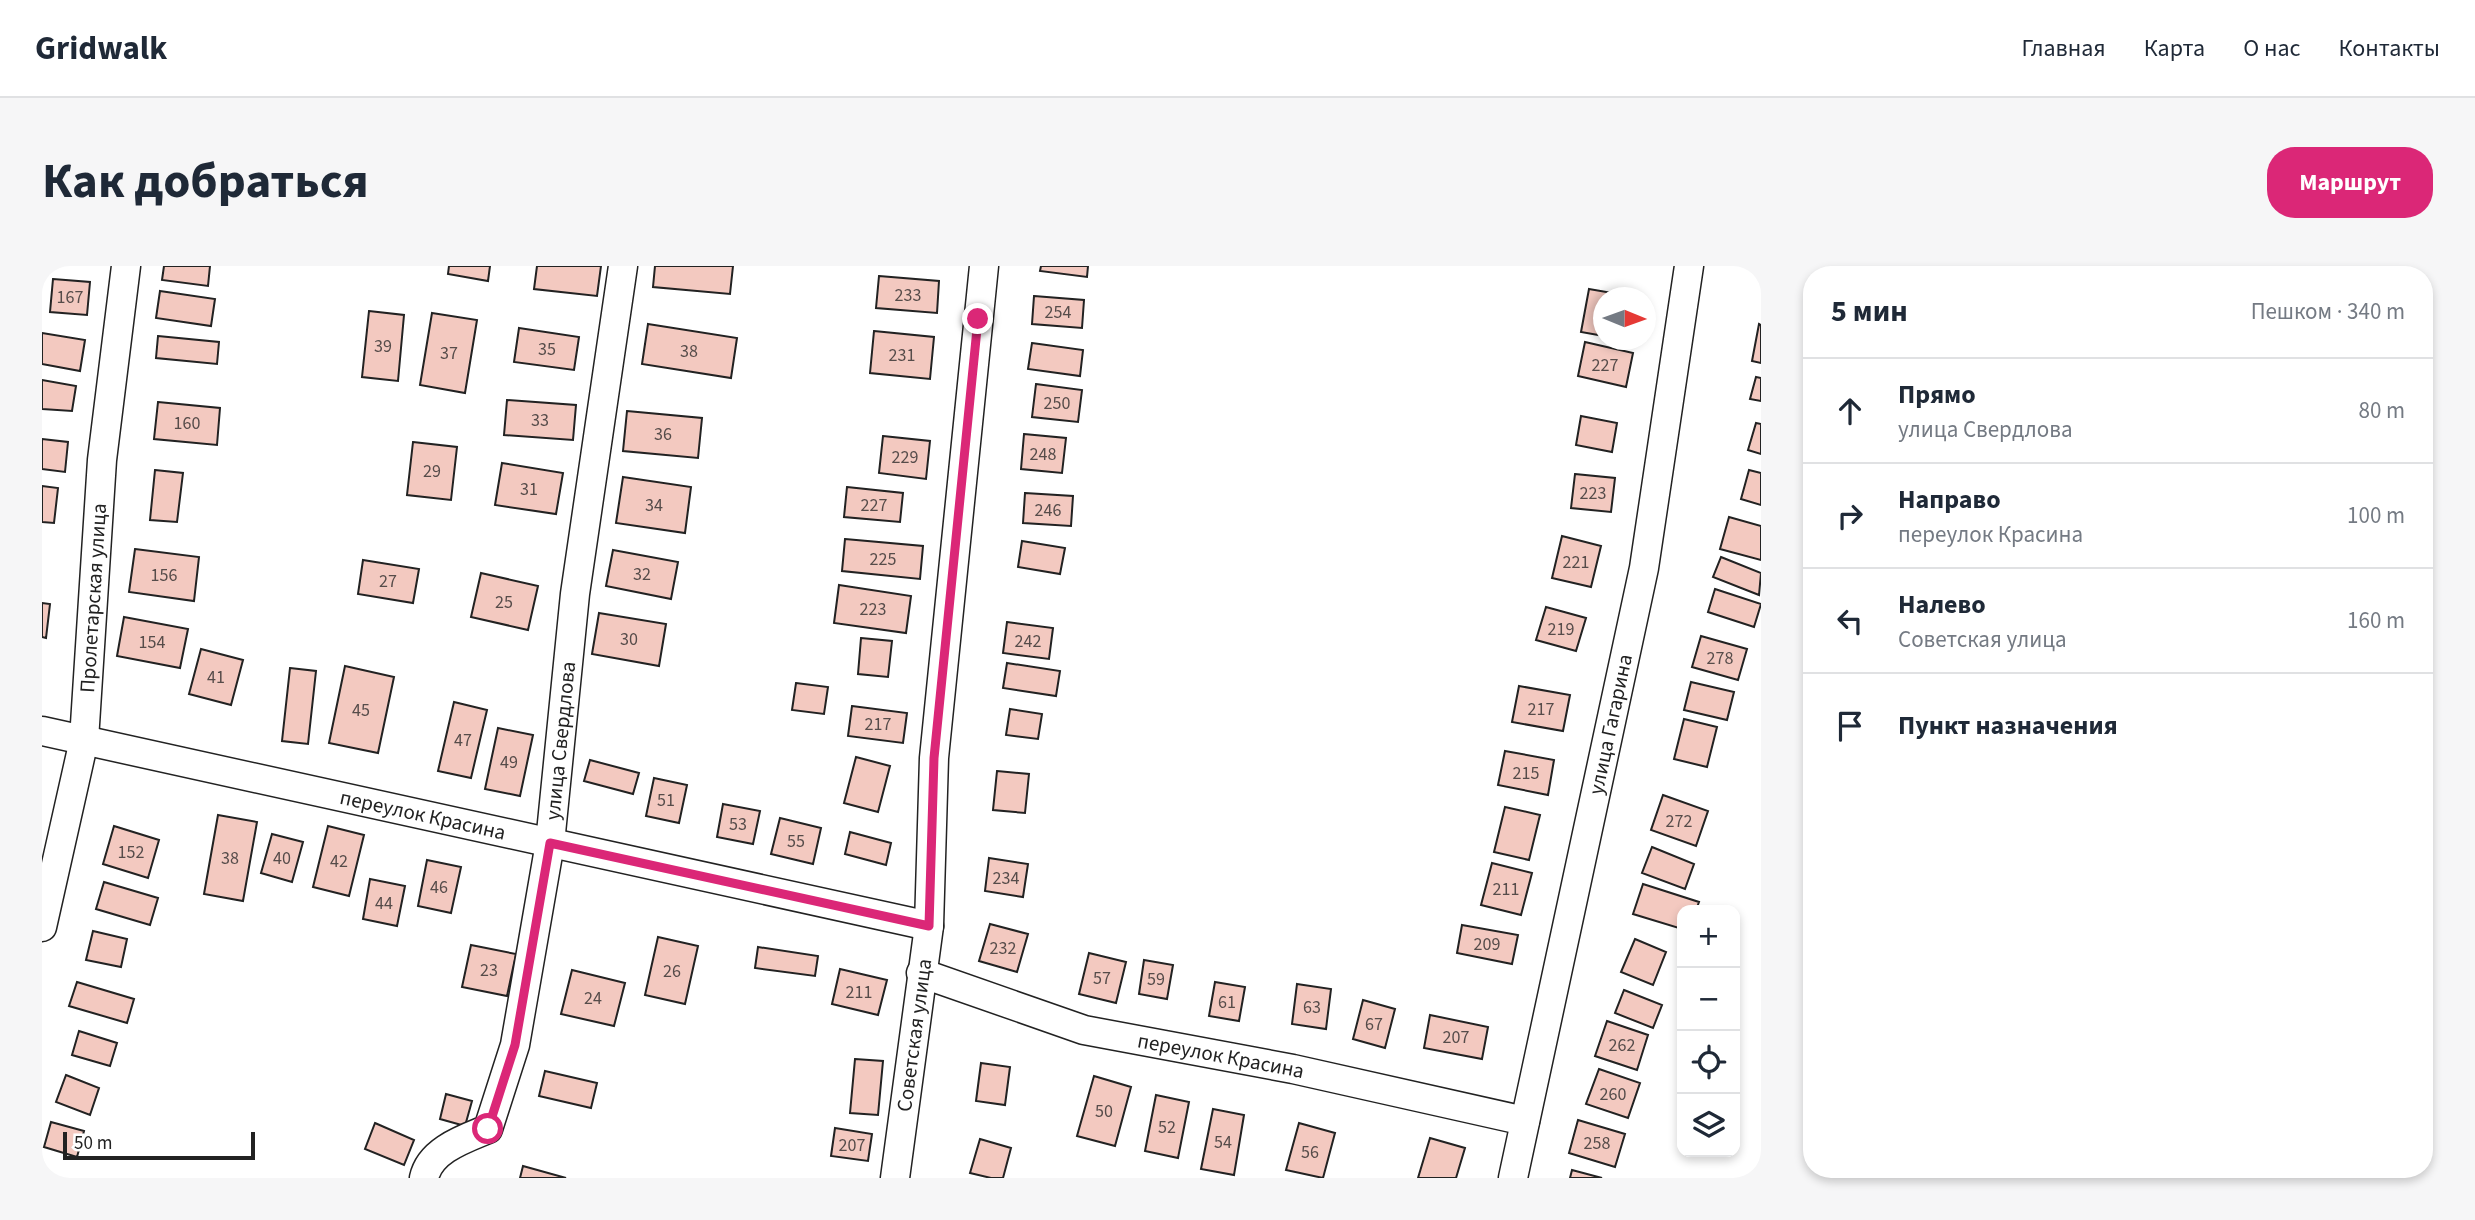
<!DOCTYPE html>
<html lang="ru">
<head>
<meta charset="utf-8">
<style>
  :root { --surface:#fff; --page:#f6f6f7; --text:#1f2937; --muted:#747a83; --line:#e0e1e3; --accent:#db2777 }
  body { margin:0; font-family:"Source Sans 3",sans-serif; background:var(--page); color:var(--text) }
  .controls { position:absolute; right:21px; bottom:21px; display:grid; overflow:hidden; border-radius:14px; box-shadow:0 4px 10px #0003 }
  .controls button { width:63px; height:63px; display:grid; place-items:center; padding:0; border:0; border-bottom:2px solid var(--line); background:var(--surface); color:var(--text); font:35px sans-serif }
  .compass { position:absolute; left:1551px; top:21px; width:63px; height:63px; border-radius:50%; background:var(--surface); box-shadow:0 4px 10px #0003; rotate:91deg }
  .scale { position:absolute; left:21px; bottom:18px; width:192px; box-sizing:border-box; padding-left:7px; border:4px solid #222; border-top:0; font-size:19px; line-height:24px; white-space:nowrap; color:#222; -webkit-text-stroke:5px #fff; paint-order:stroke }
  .stop { position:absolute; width:21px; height:21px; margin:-16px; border:5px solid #db2777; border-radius:50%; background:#fff }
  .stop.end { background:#db2777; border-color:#fff; box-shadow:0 2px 7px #0008 }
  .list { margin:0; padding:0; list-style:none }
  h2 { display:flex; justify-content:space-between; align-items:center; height:91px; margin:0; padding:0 28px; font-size:30px }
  h2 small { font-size:23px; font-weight:400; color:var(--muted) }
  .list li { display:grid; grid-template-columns:46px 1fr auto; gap:21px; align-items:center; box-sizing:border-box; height:105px; padding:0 28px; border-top:2px solid var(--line) }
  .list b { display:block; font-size:26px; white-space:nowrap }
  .list p { margin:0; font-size:23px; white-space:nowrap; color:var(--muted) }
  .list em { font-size:23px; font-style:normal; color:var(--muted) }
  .icon { flex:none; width:38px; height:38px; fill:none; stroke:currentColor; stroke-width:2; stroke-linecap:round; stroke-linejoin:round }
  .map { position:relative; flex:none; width:1719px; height:912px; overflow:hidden; border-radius:28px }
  header { display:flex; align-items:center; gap:42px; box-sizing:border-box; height:98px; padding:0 35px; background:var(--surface); border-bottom:2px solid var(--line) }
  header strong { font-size:33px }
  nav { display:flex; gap:38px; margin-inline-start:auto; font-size:24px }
  .intro { display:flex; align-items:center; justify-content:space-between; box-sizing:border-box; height:168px; padding:0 42px }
  h1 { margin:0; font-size:49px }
  .button { padding:18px 32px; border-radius:28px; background:var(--accent); color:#fff; font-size:24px; font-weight:700 }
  main { display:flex; gap:42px; padding:0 42px }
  aside { flex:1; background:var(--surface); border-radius:28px; box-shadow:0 4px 10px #0003 }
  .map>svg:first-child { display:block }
  .building { fill:#f3c9c0; stroke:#222; stroke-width:2 }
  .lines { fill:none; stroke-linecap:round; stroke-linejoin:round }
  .minor-casing { stroke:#222; stroke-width:31 }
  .minor { stroke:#fff; stroke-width:28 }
  .route { stroke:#db2777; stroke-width:9 }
  .labels { text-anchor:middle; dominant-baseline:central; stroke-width:5; stroke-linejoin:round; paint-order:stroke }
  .number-label { font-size:18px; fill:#564c4a }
  .street-label { font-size:21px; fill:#222; stroke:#fff }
</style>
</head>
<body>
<header>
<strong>Gridwalk</strong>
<nav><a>Главная</a><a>Карта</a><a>О нас</a><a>Контакты</a></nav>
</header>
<div class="intro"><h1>Как добраться</h1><a class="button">Маршрут</a></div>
<main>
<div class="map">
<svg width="1719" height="912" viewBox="0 0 1719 912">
  <rect width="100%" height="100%" fill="#fff"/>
  <path class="building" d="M122 0H168L166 20 120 14Z
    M407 0H448L446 15 406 8Z
    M495 0H559L555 30 492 23Z
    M613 0H691L688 28 611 21Z
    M999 0H1046L1045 11 998 5Z
    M837 10 897 15 895 47 834 42Z
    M11 13 48 16 45 49 8 46Z
    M1547 23 1582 29V32H1562V70L1539 66Z
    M118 25 173 33 169 60 114 52Z
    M992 30 1042 34 1040 62 990 58Z
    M327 45 362 49 356 115 320 111Z
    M390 47 435 54 423 127 378 119Z
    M606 58 695 72 689 112 600 98Z
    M1717 58 1719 59V97L1710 95Z
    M477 62 537 71 532 104 472 96Z
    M832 65 892 71 888 113 828 107Z
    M0 67 43 74 38 105 0 98Z
    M116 70 177 76 175 98 114 92Z
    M1543 76 1591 87 1584 121 1536 110Z
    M990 77 1041 84 1038 110 986 103Z
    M1714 111 1719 112V135L1708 133Z
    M0 114 34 120 30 145 0 143Z
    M994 118 1040 124 1036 156 990 151Z
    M465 134 534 139 531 174 462 169Z
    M116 136 178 142 175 179 112 173Z
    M585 145 660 152 656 192 581 185Z
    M1539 150 1575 157 1570 186 1534 179Z
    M1714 157 1719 158V188L1706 184Z
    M982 168 1024 172 1020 207 979 203Z
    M841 170 888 175 884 213 837 207Z
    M0 173 26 176 23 206 0 203Z
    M371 176 415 181 409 234 365 229Z
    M460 197 521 207 514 248 453 239Z
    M113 204 141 207 135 256 108 254Z
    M1707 204 1719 207V239L1699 233Z
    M1533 208 1573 212 1569 246 1529 242Z
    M581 211 649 221 643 267 574 257Z
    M0 220 16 222 12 257 0 256Z
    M805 221 861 227 858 256 802 251Z
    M983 227 1031 230 1029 260 981 257Z
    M1687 251 1719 260V294L1678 283Z
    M1520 270 1559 280 1549 321 1510 312Z
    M803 273 881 280 878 313 800 305Z
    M980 275 1023 282 1018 308 976 301Z
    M93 283 157 291 152 335 87 326Z
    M571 284 636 296 629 333 564 320Z
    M1679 291 1719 307 1717 329 1671 311Z
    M321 294 377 303 371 337 316 328Z
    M439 307 496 320 486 364 429 351Z
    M797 319 869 330 864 367 792 357Z
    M1673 323 1719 338 1712 361 1666 346Z
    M0 337 8 338 4 372 0 371Z
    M1504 341 1544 352 1534 385 1494 374Z
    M557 347 624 358 617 400 550 388Z
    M82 351 146 363 138 402 75 390Z
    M965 356 1011 362 1007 393 961 387Z
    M1659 370 1705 383 1696 414 1650 401Z
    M819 372 850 375 846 411 816 408Z
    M159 383 201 394 189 439 147 428Z
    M965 397 1018 405 1014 430 961 422Z
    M303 400 352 411 336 487 287 477Z
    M248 402 274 405 266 478 240 475Z
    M1649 416 1692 426 1685 454 1642 444Z
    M754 417 786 421 782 448 750 444Z
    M1477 420 1528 429 1521 465 1470 456Z
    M412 436 445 444 429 512 396 505Z
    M810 440 865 447 861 477 806 470Z
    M968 443 1000 448 996 473 964 469Z
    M1642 453 1675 461 1665 501 1632 493Z
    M456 462 491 469 478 530 443 523Z
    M1463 485 1512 494 1506 529 1456 519Z
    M814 491 848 500 836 546 802 537Z
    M548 494 597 507 591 528 542 515Z
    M955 505 987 508 983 547 951 544Z
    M612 512 645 519 637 557 604 550Z
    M1621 529 1666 545 1654 580 1609 564Z
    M681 538 718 545 711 578 675 571Z
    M1463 541 1498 549 1487 594 1452 586Z
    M176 549 215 556 201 635 162 628Z
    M738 552 779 562 771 598 729 588Z
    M72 560 117 574 106 612 61 598Z
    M286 560 322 569 307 630 271 621Z
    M808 566 849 577 844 599 803 588Z
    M230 568 261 576 250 616 219 607Z
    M1610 581 1652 598 1643 623 1600 607Z
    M947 592 986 598 981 631 943 625Z
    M385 594 419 601 409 647 376 640Z
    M1450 597 1490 607 1479 649 1439 639Z
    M328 613 363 620 355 660 321 653Z
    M62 616 116 632 108 659 54 643Z
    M1601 618 1657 636 1654 644H1640V663L1591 648Z
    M948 658 986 668 975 706 937 695Z
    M1420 659 1476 669 1470 698 1415 687Z
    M51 665 85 673 79 701 44 694Z
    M616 671 656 680 643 738 603 729Z
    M1593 673 1624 686 1611 719 1579 706Z
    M429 679 474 688 465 730 420 721Z
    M716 681 776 690 773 710 713 702Z
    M1047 687 1084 696 1074 737 1037 728Z
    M1102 694 1131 699 1125 733 1097 728Z
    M798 703 845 714 836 749 790 738Z
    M530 704 583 717 572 760 519 748Z
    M35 716 92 733 85 757 27 740Z
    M1173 716 1203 721 1197 755 1167 750Z
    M1255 718 1289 723 1284 763 1250 758Z
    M1582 724 1620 739 1611 762 1573 747Z
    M1321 734 1353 743 1343 782 1311 773Z
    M1388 749 1446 761 1440 793 1382 782Z
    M1565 755 1606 769 1595 804 1553 790Z
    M37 765 75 777 68 800 30 789Z
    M813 793 841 795 836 849 808 847Z
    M939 797 968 801 963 839 934 835Z
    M1557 803 1598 817 1586 852 1544 838Z
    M503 805 555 817 549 842 497 830Z
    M24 809 57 822 48 849 14 836Z
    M1052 810 1089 821 1073 880 1035 870Z
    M404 828 430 835 423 860 398 853Z
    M1114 829 1147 836 1136 892 1103 885Z
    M1171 843 1202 849 1192 909 1159 903Z
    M1536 854 1583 868 1573 901 1527 887Z
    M9 856 42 865 35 891 2 881Z
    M333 857 372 874 362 899 323 883Z
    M1257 857 1293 867 1281 912 1244 904Z
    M793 862 830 868 826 895 789 890Z
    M1388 872 1423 882 1414 912H1376Z
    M938 873 969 882 961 912H949L928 907Z
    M481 900 524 912H478Z
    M1530 904 1560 912H1528Z"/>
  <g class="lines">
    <defs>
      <g id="minor">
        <path id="s1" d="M0 465 887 660"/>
        <path id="s2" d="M0 661 42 474 60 194 84 0"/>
        <path id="s3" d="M879 707 1042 764 1251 803 1483 855"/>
        <path id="s4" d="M382 912C388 884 422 873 446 863L473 779 508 577 533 328 581 0"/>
        <path id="s5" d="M853 912 887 660 892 492 942 0"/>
        <path id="s6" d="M1471 912 1602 302 1647 0"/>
      </g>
    </defs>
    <use href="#minor" class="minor-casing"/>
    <use href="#minor" class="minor"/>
  </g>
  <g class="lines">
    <path class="route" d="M446 863 473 779 508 577 887 660 892 492 936 53"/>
  </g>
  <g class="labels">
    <g class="number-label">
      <text x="866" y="29">233</text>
      <text x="28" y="31">167</text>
      <text x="1016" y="46">254</text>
      <text x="341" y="80">39</text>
      <text x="505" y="83">35</text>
      <text x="647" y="85">38</text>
      <text x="407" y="87">37</text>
      <text x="860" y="89">231</text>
      <text x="1563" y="99">227</text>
      <text x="1015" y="137">250</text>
      <text x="498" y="154">33</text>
      <text x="145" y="157">160</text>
      <text x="621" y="168">36</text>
      <text x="1001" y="188">248</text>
      <text x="863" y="191">229</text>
      <text x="390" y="205">29</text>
      <text x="487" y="223">31</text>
      <text x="1551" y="227">223</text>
      <text x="612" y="239">34</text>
      <text x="832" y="239">227</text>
      <text x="1006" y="244">246</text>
      <text x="841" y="293">225</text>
      <text x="1534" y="296">221</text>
      <text x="600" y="308">32</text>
      <text x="122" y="309">156</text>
      <text x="346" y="315">27</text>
      <text x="462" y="336">25</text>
      <text x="831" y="343">223</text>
      <text x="1519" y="363">219</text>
      <text x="587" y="373">30</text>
      <text x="986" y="375">242</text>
      <text x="110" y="376">154</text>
      <text x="1678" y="392">278</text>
      <text x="174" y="411">41</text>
      <text x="1499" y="443">217</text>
      <text x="319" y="444">45</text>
      <text x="836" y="458">217</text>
      <text x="421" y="474">47</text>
      <text x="467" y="496">49</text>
      <text x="1484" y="507">215</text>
      <text x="624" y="534">51</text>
      <text x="1637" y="555">272</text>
      <text x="696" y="558">53</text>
      <text x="754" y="575">55</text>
      <text x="89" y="586">152</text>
      <text x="188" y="592">38</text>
      <text x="240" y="592">40</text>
      <text x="297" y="595">42</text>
      <text x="964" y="612">234</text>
      <text x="397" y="621">46</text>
      <text x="1464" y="623">211</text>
      <text x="342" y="637">44</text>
      <text x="1445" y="678">209</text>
      <text x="961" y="682">232</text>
      <text x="447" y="704">23</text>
      <text x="630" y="705">26</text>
      <text x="1060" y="712">57</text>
      <text x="1114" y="713">59</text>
      <text x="817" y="726">211</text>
      <text x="551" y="732">24</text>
      <text x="1185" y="736">61</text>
      <text x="1270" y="741">63</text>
      <text x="1332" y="758">67</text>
      <text x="1414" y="771">207</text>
      <text x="1580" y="779">262</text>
      <text x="1571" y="828">260</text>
      <text x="1062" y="845">50</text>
      <text x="1125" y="861">52</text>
      <text x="1181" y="876">54</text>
      <text x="1555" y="877">258</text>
      <text x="810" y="879">207</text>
      <text x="1268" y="886">56</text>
    </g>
    <g class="street-label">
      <text stroke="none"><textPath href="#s2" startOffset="334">Пролетарская улица</textPath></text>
      <text stroke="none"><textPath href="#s6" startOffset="464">улица Гагарина</textPath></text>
      <text stroke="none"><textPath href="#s4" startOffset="480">улица Свердлова</textPath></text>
      <text stroke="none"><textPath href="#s1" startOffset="390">переулок Красина</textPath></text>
      <text stroke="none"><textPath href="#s5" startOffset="144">Советская улица</textPath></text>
      <text stroke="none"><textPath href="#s3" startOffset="312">переулок Красина</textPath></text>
    </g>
  </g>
</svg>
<div class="controls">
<button>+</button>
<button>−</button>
<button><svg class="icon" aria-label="locate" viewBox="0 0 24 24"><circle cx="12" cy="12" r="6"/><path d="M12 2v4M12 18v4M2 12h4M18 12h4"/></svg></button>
<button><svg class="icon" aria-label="layers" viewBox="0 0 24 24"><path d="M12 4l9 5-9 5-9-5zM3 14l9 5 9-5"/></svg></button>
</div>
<svg class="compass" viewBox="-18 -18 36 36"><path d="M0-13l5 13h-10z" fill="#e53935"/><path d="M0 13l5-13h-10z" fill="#747a83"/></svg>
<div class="scale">50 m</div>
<div class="stop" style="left:446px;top:863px"></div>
<div class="stop end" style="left:936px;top:53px"></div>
</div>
<aside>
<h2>5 мин<small>Пешком · 340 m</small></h2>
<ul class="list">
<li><svg class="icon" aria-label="ahead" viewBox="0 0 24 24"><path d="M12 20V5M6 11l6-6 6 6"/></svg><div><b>Прямо</b><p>улица Свердлова</p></div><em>80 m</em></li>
<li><svg class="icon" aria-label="right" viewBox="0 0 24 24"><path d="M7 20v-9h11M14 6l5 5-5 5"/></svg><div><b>Направо</b><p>переулок Красина</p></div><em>100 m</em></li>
<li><svg class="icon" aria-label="left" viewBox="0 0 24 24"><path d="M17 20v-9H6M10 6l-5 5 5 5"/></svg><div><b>Налево</b><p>Советская улица</p></div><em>160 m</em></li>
<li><svg class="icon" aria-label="arrive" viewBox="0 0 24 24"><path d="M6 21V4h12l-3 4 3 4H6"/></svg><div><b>Пункт назначения</b></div></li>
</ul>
</aside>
</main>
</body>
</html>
